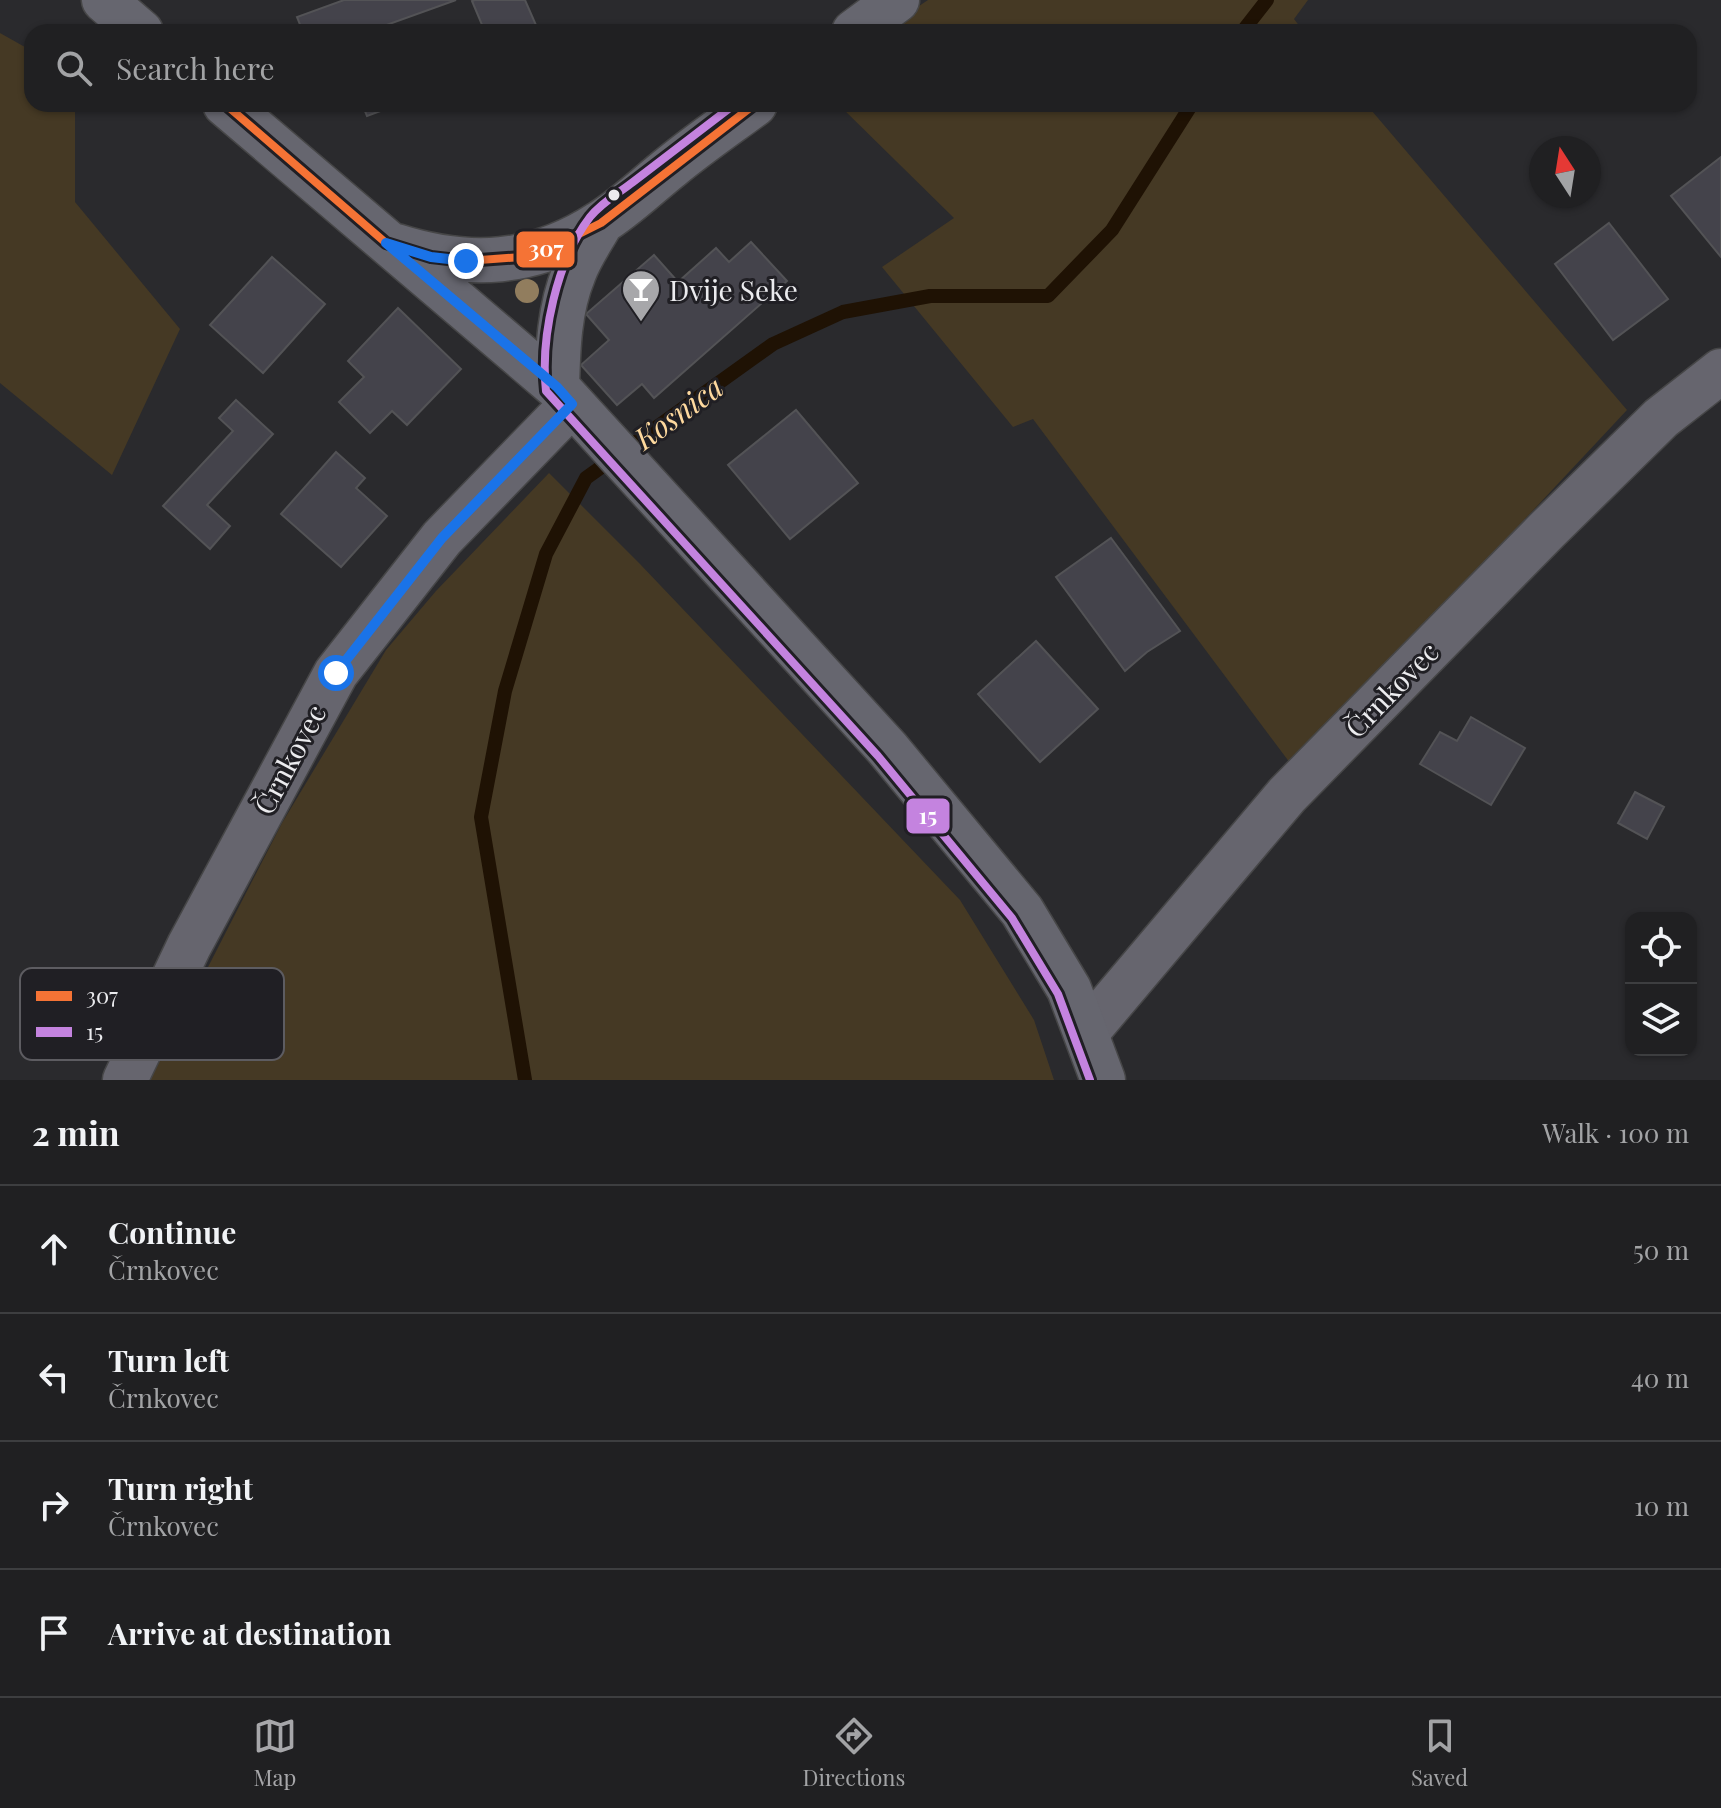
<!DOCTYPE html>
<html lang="en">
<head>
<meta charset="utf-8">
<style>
  :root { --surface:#202022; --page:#28282a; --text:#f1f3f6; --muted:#a2a3a5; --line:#3d3e40; --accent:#a7a7aa }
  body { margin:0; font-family:"Playfair Display",serif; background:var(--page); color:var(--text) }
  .controls { position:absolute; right:24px; bottom:24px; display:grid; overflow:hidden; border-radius:16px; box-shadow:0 2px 6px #0004 }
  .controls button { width:72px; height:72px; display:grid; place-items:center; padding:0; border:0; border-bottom:2px solid var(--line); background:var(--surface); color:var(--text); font:40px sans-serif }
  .compass { position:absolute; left:1529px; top:136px; width:72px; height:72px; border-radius:50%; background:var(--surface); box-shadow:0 2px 6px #0004; rotate:348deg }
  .stop { position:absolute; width:24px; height:24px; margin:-18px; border:6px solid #1a73e8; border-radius:50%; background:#fff }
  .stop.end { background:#1a73e8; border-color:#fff; box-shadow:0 2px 8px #0008 }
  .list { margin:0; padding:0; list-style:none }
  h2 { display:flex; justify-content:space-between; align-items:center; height:104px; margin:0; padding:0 32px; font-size:34px }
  h2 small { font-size:26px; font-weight:400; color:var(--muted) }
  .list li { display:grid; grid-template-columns:52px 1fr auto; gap:24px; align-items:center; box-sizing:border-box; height:128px; padding:0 32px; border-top:2px solid var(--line) }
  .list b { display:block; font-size:30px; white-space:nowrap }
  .list p { margin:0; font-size:26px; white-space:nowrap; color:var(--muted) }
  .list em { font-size:26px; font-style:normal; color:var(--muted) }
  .icon { flex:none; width:44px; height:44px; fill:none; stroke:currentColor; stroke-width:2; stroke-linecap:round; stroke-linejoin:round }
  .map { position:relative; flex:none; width:1721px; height:1080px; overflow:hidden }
  .search { position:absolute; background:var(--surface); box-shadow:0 2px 6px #0004; left:24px; right:24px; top:24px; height:88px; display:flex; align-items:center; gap:20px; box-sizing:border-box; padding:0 28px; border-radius:24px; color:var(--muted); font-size:30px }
  .sheet { height:616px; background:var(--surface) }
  nav { display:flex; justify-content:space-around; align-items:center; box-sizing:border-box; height:112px; border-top:2px solid var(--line); background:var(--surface); font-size:22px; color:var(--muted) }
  nav a { display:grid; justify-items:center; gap:4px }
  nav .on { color:var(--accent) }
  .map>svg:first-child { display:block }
  .green { fill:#453924 }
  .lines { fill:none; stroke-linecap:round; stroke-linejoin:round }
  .stream { stroke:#1f1204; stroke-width:14 }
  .building { fill:#44434b; stroke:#535356; stroke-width:2 }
  .minor-casing { stroke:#464647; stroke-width:47 }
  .major-casing { stroke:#464647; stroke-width:47 }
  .minor { stroke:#66656e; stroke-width:44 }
  .major { stroke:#66666f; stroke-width:44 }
  .bus-1-casing { stroke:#201f24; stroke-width:14 }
  .bus-2-casing { stroke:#201f24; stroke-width:14 }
  .bus-1 { stroke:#f57335; stroke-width:8 }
  .bus-2 { stroke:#c483df; stroke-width:8 }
  .tree { fill:#917d5e }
  .route { stroke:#1a73e8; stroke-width:10 }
  .bus-dot { fill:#ebebee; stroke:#201f24; stroke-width:3 }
  .labels { text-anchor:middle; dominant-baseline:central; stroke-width:6; stroke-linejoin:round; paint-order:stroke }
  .poi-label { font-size:28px; fill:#ebebee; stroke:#201f24; text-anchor:start }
  .street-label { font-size:28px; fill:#ebebee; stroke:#201f24 }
  .water-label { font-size:30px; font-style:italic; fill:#fed99e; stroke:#201f24 }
  .key { fill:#201f24; stroke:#5d5c61; stroke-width:2 }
  .key-label { font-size:22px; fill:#ebebee }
  .line-badge { stroke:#201f24; stroke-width:3 }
  .badge-label { font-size:22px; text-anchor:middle; font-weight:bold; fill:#fff }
</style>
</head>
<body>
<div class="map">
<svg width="1721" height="1080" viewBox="0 0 1721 1080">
  <rect width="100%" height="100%" fill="#2a2a2d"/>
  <path class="green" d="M928 0H1308L1294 19 1304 32H880Z
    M0 33 32 51V104H75V202L180 329 112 475 0 383Z
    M838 104H1366L1627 410 1293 767 1033 419 1013 427 882 267 954 218Z
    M549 473 640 564 960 900 1034 1020 1054 1080H150L282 823 386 650 436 591Z"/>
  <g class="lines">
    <path class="stream" d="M1242 32 1267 0
      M525 1080 481 817 505 691 546 554 586 478 773 344 843 312 930 296H1048L1112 230 1192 104"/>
  </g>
  <path class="building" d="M344 0H456L367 32H303L297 17Z
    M475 0H525L539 32H485L472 1Z
    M362 104H394V106L367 116Z
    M1721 157V257L1671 196Z
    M1609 223 1668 299 1613 340 1555 264Z
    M751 242 787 281 654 398 642 384 617 405 581 365 609 340 586 314 654 255 678 282 716 248 729 262Z
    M272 257 325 304 263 373 210 325Z
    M398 308 461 369 407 425 392 411 370 433 339 402 364 377 348 361Z
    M236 400 273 434 207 505 230 526 210 549 163 506 233 431 219 418Z
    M796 410 858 483 790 539 728 465Z
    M336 452 365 478 356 488 387 516 341 567 281 514Z
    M1111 538 1180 631 1147 652 1125 671 1056 577Z
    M1036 641 1098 709 1040 762 978 694Z
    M1471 717 1525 748 1491 805 1420 764 1440 732 1457 741Z
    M1635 792 1664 807 1647 839 1618 823Z"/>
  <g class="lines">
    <defs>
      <path id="minor" d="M1086 1033 1287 795 1547 530 1661 418 1721 371
        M125 1080 189 946 336 673 442 538 572 404"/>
      <path id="major" d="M104 0 141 32
        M854 32 897 0
        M225 104 557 387 887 748 1022 911 1069 989 1103 1080
        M396 246C469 269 534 266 600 223 626 207 648 185 672 166 699 144 728 124 755 104
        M557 387C558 349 559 309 574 273 580 256 592 239 601 223"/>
    </defs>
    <use href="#minor" class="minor-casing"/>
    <use href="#major" class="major-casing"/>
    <use href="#minor" class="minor"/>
    <use href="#major" class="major"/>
    <defs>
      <path id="bus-1" d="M225 104 386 243 431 257 466 261 522 257 553 247 601 223 755 104"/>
      <path id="bus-2" d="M735 104C701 130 667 156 633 182 619 193 602 202 590 217 557 260 540 337 546 391L878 756 1012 918 1058 994 1090 1080"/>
    </defs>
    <use href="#bus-1" class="bus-1-casing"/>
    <use href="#bus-2" class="bus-2-casing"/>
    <use href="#bus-1" class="bus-1"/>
    <use href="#bus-2" class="bus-2"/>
  </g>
  <circle class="tree" cx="527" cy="291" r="12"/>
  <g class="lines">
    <path class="route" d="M336 673 442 538 572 404 557 387 386 243 431 257 466 261"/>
  </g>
  <defs>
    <symbol id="bar-pin" viewBox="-11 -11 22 30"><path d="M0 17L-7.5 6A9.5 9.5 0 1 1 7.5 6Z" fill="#a7a7aa" stroke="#201f24"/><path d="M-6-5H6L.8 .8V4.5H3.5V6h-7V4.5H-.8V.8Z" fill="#fff"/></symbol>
  </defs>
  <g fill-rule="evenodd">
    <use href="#bar-pin" x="619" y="267" width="44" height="60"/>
  </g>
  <circle class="bus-dot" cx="614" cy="195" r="7"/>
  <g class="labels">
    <g class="poi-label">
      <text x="669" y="289">Dvije Seke</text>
    </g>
    <g class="street-label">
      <text transform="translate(1391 689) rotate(-46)">Črnkovec</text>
      <text transform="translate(289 759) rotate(-62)">Črnkovec</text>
    </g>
    <g class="water-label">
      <text transform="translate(678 412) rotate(-36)">Kosnica</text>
    </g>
  </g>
  <rect x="20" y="968" width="264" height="92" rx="12" class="key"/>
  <rect x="36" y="991" width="36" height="10" fill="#f57335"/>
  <rect x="36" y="1027" width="36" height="10" fill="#c483df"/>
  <g class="key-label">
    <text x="86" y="1004">307</text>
    <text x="86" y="1040">15</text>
  </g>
  <g class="line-badge">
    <rect x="515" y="230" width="61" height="39" rx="8" fill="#f57335"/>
    <rect x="905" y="797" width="46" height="38" rx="8" fill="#c483df"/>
  </g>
  <g class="badge-label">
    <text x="546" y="257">307</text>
    <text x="928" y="824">15</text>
  </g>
</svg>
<div class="controls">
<button><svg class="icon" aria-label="locate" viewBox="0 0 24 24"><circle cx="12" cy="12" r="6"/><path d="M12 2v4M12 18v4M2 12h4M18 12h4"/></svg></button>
<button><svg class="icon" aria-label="layers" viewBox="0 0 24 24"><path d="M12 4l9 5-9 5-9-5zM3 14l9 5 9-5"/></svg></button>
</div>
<svg class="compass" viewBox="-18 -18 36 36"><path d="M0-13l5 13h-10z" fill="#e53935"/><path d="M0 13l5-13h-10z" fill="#a2a3a5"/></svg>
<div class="stop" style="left:336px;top:673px"></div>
<div class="stop end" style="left:466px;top:261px"></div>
<div class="search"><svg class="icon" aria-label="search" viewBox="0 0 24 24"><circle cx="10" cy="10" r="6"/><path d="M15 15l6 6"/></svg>Search here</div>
</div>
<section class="sheet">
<h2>2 min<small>Walk · 100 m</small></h2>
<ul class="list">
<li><svg class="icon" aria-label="ahead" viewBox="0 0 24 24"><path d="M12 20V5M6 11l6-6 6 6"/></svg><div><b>Continue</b><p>Črnkovec</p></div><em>50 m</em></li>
<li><svg class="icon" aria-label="left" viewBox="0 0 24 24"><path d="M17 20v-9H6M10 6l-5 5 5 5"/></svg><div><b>Turn left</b><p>Črnkovec</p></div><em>40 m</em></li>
<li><svg class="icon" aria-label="right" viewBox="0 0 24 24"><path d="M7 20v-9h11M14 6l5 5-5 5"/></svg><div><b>Turn right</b><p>Črnkovec</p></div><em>10 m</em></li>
<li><svg class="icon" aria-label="arrive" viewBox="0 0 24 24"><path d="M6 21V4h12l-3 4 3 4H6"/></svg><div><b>Arrive at destination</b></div></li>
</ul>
</section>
<nav>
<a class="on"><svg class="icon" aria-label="map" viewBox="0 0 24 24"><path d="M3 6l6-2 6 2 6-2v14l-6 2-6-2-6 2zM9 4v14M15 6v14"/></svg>Map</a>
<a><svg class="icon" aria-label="directions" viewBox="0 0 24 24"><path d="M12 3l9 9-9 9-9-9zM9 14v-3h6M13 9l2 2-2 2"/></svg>Directions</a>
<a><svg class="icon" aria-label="saved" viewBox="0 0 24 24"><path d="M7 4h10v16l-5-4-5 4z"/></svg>Saved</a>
</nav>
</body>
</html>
